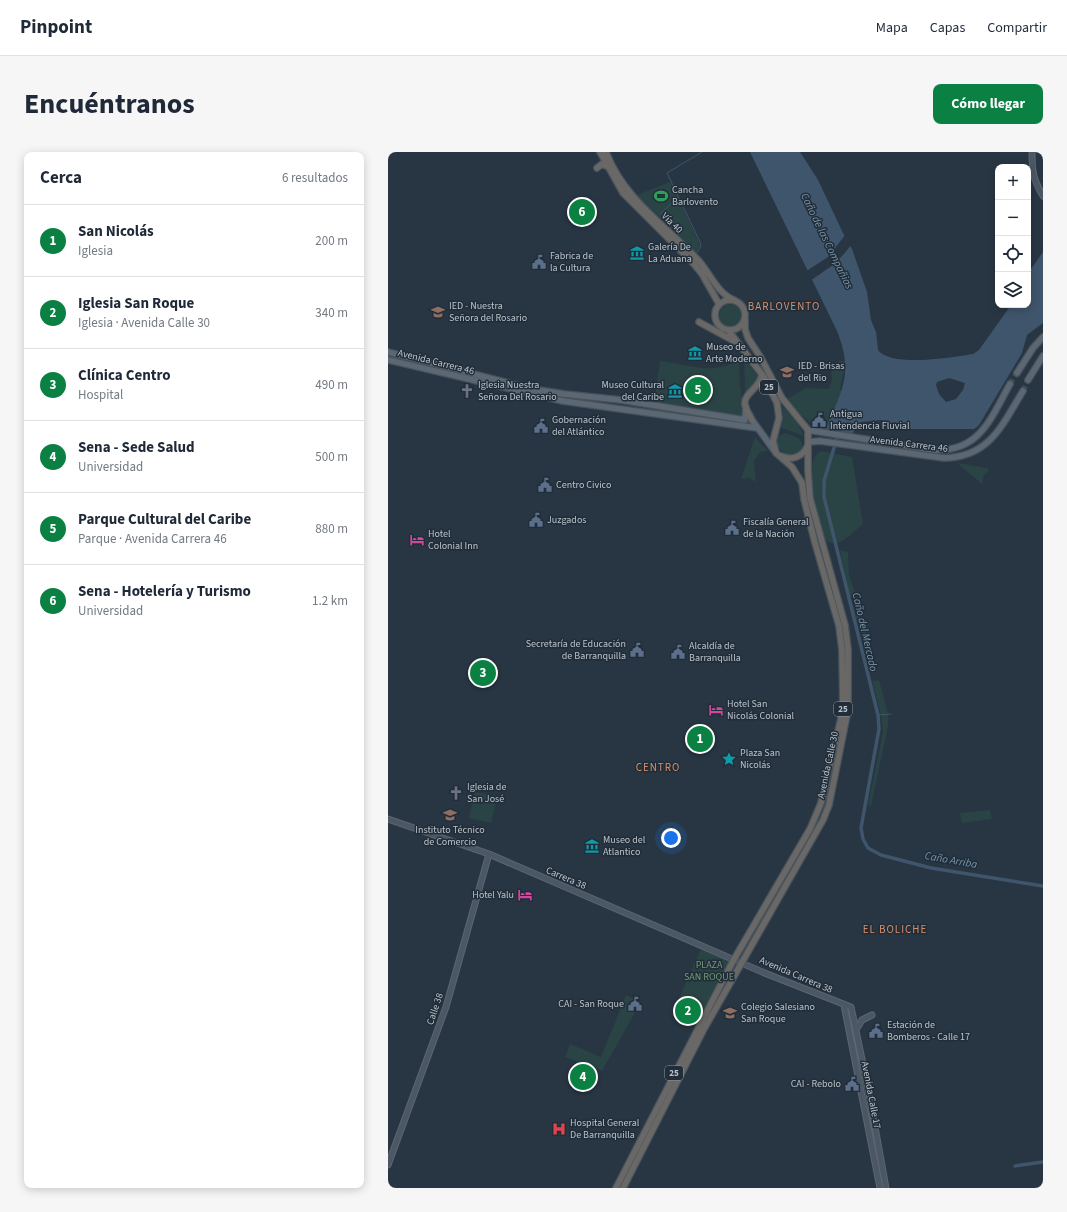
<!DOCTYPE html>
<html lang="es">
<head>
<meta charset="utf-8">
<style>
  :root { --surface:#fff; --page:#f6f6f7; --text:#1f2937; --muted:#747a83; --line:#e0e1e3; --accent:#0b8043 }
  body { margin:0; font-family:"Source Sans 3",sans-serif; background:var(--page); color:var(--text) }
  .controls { position:absolute; right:12px; top:12px; display:grid; overflow:hidden; border-radius:8px; box-shadow:0 2px 10px #0003 }
  .controls button { width:36px; height:36px; display:grid; place-items:center; padding:0; border:0; border-bottom:1px solid var(--line); background:var(--surface); color:var(--text); font:20px sans-serif }
  .you { position:absolute; left:283px; top:686px; width:14px; height:14px; margin:-10px; border:3px solid #fff; border-radius:50%; background:#1a73e8; box-shadow:0 0 0 6px #1a73e833 }
  .badge { display:grid; place-items:center; width:26px; height:26px; border-radius:50%; background:var(--accent); color:#fff; font-size:13px; font-weight:700 }
  .pin { position:absolute; translate:-50% -50%; border:2px solid #fff; box-shadow:0 1px 4px #0006 }
  .list { margin:0; padding:0; list-style:none }
  h2 { display:flex; justify-content:space-between; align-items:center; height:52px; margin:0; padding:0 16px; font-size:17px }
  h2 small { font-size:13px; font-weight:400; color:var(--muted) }
  .list li { display:grid; grid-template-columns:26px 1fr auto; gap:12px; align-items:center; box-sizing:border-box; height:72px; padding:0 16px; border-top:1px solid var(--line) }
  .list b { display:block; font-size:15px; white-space:nowrap }
  .list p { margin:0; font-size:13px; white-space:nowrap; color:var(--muted) }
  .list em { font-size:13px; font-style:normal; color:var(--muted) }
  .icon { flex:none; width:22px; height:22px; fill:none; stroke:currentColor; stroke-width:2; stroke-linecap:round; stroke-linejoin:round }
  .map { position:relative; flex:none; width:655px; height:1036px; overflow:hidden; border-radius:8px }
  header { display:flex; align-items:center; gap:24px; box-sizing:border-box; height:56px; padding:0 20px; background:var(--surface); border-bottom:1px solid var(--line) }
  header strong { font-size:19px }
  nav { display:flex; gap:22px; margin-inline-start:auto; font-size:14px }
  .intro { display:flex; align-items:center; justify-content:space-between; box-sizing:border-box; height:96px; padding:0 24px }
  h1 { margin:0; font-size:28px }
  .button { padding:10px 18px; border-radius:8px; background:var(--accent); color:#fff; font-size:14px; font-weight:700 }
  main { display:flex; gap:24px; padding:0 24px }
  aside { flex:1; background:var(--surface); border-radius:8px; box-shadow:0 2px 10px #0003 }
  .map>svg:first-child { display:block }
  .green { fill:#2a4344 }
  .water { fill:#3f556b; fill-rule:evenodd }
  .pier { fill:#283643 }
  .lines { fill:none; stroke-linecap:round; stroke-linejoin:round }
  .stream { stroke:#3f556b; stroke-width:1 }
  .canal { stroke:#3f556b; stroke-width:3.5 }
  .primary-tunnel { stroke:#3e4b58; stroke-width:5.5; stroke-dasharray:5.5 3; stroke-linecap:butt }
  .secondary-casing { stroke:#5b6670; stroke-width:7 }
  .primary-casing { stroke:#46515c; stroke-width:8 }
  .trunk-casing { stroke:#47535d; stroke-width:8 }
  .secondary { stroke:#4b5765; stroke-width:5 }
  .primary { stroke:#5b6772; stroke-width:5.5 }
  .trunk { stroke:#6a6866; stroke-width:5.5 }
  .labels { text-anchor:middle; dominant-baseline:central; stroke-width:3; stroke-linejoin:round; paint-order:stroke }
  .shield { fill:#212d38; stroke:#8c96a0; stroke-width:1 }
  .shield-label { font-size:9px; font-weight:bold; fill:#bac3cc }
  .poi-label { font-size:10px; fill:#bac3cc; stroke:#212d38; text-anchor:start }
  .street-label { font-size:10px; fill:#bac3cc; stroke:#212d38 }
  .park-label { font-size:10px; fill:#729c77; stroke:#212d38 }
  .water-label { font-size:11px; font-style:italic; fill:#7b96ad; stroke:#212d38 }
  .neighbourhood-label { font-size:11px; letter-spacing:1px; fill:#d3906e; stroke:#212d38 }
</style>
</head>
<body>
<header>
<strong>Pinpoint</strong>
<nav><a>Mapa</a><a>Capas</a><a>Compartir</a></nav>
</header>
<div class="intro"><h1>Encuéntranos</h1><a class="button">Cómo llegar</a></div>
<main>
<aside>
<h2>Cerca<small>6 resultados</small></h2>
<ul class="list">
<li><span class="badge">1</span><div><b>San Nicolás</b><p>Iglesia</p></div><em>200 m</em></li>
<li><span class="badge">2</span><div><b>Iglesia San Roque</b><p>Iglesia · Avenida Calle 30</p></div><em>340 m</em></li>
<li><span class="badge">3</span><div><b>Clínica Centro</b><p>Hospital</p></div><em>490 m</em></li>
<li><span class="badge">4</span><div><b>Sena - Sede Salud</b><p>Universidad</p></div><em>500 m</em></li>
<li><span class="badge">5</span><div><b>Parque Cultural del Caribe</b><p>Parque · Avenida Carrera 46</p></div><em>880 m</em></li>
<li><span class="badge">6</span><div><b>Sena - Hotelería y Turismo</b><p>Universidad</p></div><em>1.2 km</em></li>
</ul>
</aside>
<div class="map">
<svg width="655" height="1036" viewBox="0 0 655 1036">
  <rect width="100%" height="100%" fill="#283643"/>
  <path class="green" d="M282 30 311 90 312 94 308 101 249 43Z
    M331 164a12 12 0 1 1 24 0a12 12 0 1 1-24 0Z
    M351 206 352 234 357 263 355 265 266 250 272 209C297 212 331 225 351 206Z
    M356 206 371 226 365 235 357 241Z
    M450 209H458L452 238 454 239 438 277 433 275 437 265 429 262 424 272 406 257 399 247 418 236 441 237 444 228 443 217 452 214Z
    M394 254 409 270 416 284 391 275 395 263Z
    M397 281C406 284 417 286 414 298L408 303C398 304 384 297 389 285Z
    M367 285 380 299 372 300 366 309 368 330 361 326 353 327Z
    M433 299 464 305 475 372C465 379 450 400 437 387 432 370 412 309 433 299Z
    M569 311 599 316 601 319 596 323 594 332Z
    M452 398 460 400 461 423 468 444 462 445Z
    M470 453 488 513H480L465 454Z
    M491 528 500 562V574L483 654 480 653 495 580 493 563 484 529Z
    M87 640 109 645 103 671 81 666Z
    M602 658 604 667 574 671 572 661Z
    M314 795 345 809 308 874 285 859Z
    M238 843 253 850 214 919 177 905 182 892 213 905Z"/>
  <path class="water" d="M362 0H412L430 28 455 81 464 97 479 140 483 168 488 180 490 198C503 216 566 205 585 202L591 198 623 153H640V121L655 100V171L639 183 634 201 591 273 586 277H519L493 268 473 270 464 282 438 277C454 237 466 222 449 179ZM561 226 577 231 575 238 568 247 558 250 551 242 548 233 549 230Z"/>
  <path class="pier" d="M458 82 464 92 456 102 445 113 422 129 417 120 440 105Z"/>
  <g class="lines">
    <path class="stream" d="M272 62 290 45
      M309 101 313 94 312 90 279 21 314 0
      M490 563 503 562"/>
    <path class="canal" d="M451 279 436 329V345L490 563 491 577 473 676 475 687 480 696 493 703 543 716 655 734
      M627 1014 655 1010"/>
    <path class="primary-tunnel" d="M622 232 629 221
      M635 239 640 228"/>
    <defs>
      <path id="secondary" d="M644 0C644 19 645 27 655 44
        M0 667 101 702 379 822 463 855 480 936 498 1036
        M456 853 492 1036
        M468 878 474 868 484 863
        M0 1013 58 855 101 702"/>
      <path id="primary" d="M0 200 144 237 176 242 233 248 357 268 358 255
        M0 208 175 249 369 276
        M629 221 645 196 655 185
        M640 228 655 204
        M364 268 388 301
        M420 278 546 298C592 300 603 266 622 232
        M421 290 432 289 556 306C602 305 614 273 635 239"/>
      <path id="trunk" d="M212 0 235 41 305 111 314 122 331 152
        M218 0C235 46 278 74 310 108 322 121 329 141 346 148
        M209 16 214 12 218 14
        M327 163a15 15 0 1 1 30 0a15 15 0 1 1-30 0Z
        M311 170 346 189
        M364 268C362 263 358 258 357 253 355 241 372 237 374 222
        M393 304C404 309 415 305 420 293
        M228 1036 345 809 422 677 433 651 455 558 454 498 451 474 427 391 416 347 414 331 404 315 388 301 385 289 391 266 389 251 376 225 340 178
        M235 1036 316 877 435 668 441 653 460 558V497L457 473 422 346 420 319V278L394 246 373 206 360 186 357 177V167"/>
    </defs>
    <use href="#secondary" class="secondary-casing"/>
    <use href="#primary" class="primary-casing"/>
    <use href="#trunk" class="trunk-casing"/>
    <use href="#secondary" class="secondary"/>
    <use href="#primary" class="primary"/>
    <use href="#trunk" class="trunk"/>
  </g>
  <defs>
    <symbol id="stadium-bare" viewBox="-9 -9 18 18"><path d="M0-5a6.5 5 0 1 0 0 10a6.5 5 0 1 0 0-10ZM-3.5-1.8h7v3.6h-7Z" fill="#2e9e5b" stroke="#212d38" stroke-width="2.5" paint-order="stroke"/></symbol>
    <symbol id="museum-bare" viewBox="-9 -9 18 18"><path d="M0-6L6-3V-2H-6V-3ZM-5-1h2V3h-2ZM-1-1h2V3h-2ZM3-1h2V3H3ZM-6 4H6V6H-6Z" fill="#0f9aa8" stroke="#212d38" stroke-width="2.5" paint-order="stroke"/></symbol>
    <symbol id="civic-bare" viewBox="-9 -9 18 18"><path d="M-.6-6.5H3V-4.5H.6V-3L4-1V1h2V6H-6V1h2V-1L-.6-3ZM-1.2 2.5V6h2.4V2.5Z" fill="#5c6f8a" stroke="#212d38" stroke-width="2.5" paint-order="stroke"/></symbol>
    <symbol id="school-bare" viewBox="-9 -9 18 18"><path d="M0-5L7-2L0 1L-7-2ZM-4 1L0 2.5L4 1V4Q0 6-4 4Z" fill="#8d6e63" stroke="#212d38" stroke-width="2.5" paint-order="stroke"/></symbol>
    <symbol id="church-bare" viewBox="-9 -9 18 18"><path d="M-1.2-6h2.4v3.5h3.3v2.4h-3.3V6h-2.4V-.1h-3.3v-2.4h3.3Z" fill="#6b7280" stroke="#212d38" stroke-width="2.5" paint-order="stroke"/></symbol>
    <symbol id="hotel-bare" viewBox="-9 -9 18 18"><path d="M-6-4.5h1.5V1H6V5H4.5V3h-9V5H-6ZM-4 0a1.8 1.8 0 1 1 3.6 0ZM.5 0V-2.5h3Q6-2.5 6 0Z" fill="#d1479c" stroke="#212d38" stroke-width="2.5" paint-order="stroke"/></symbol>
    <symbol id="sight-bare" viewBox="-9 -9 18 18"><path d="M0-6L1.8-2.2L6-1.7L2.9 1.2L3.7 5.4L0 3.3L-3.7 5.4L-2.9 1.2L-6-1.7L-1.8-2.2Z" fill="#0f9aa8" stroke="#212d38" stroke-width="2.5" paint-order="stroke"/></symbol>
    <symbol id="hospital-bare" viewBox="-9 -9 18 18"><path d="M-5-5h3v3.5h4V-5h3V5h-3V1.5h-4V5h-3Z" fill="#e0444e" stroke="#212d38" stroke-width="2.5" paint-order="stroke"/></symbol>
  </defs>
  <g fill-rule="evenodd">
    <use href="#stadium-bare" x="263" y="34" width="20" height="20"/>
    <use href="#museum-bare" x="239" y="91" width="20" height="20"/>
    <use href="#civic-bare" x="141" y="100" width="20" height="20"/>
    <use href="#school-bare" x="40" y="150" width="20" height="20"/>
    <use href="#museum-bare" x="297" y="191" width="20" height="20"/>
    <use href="#school-bare" x="389" y="210" width="20" height="20"/>
    <use href="#church-bare" x="69" y="229" width="20" height="20"/>
    <use href="#museum-bare" x="277" y="229" width="20" height="20"/>
    <use href="#civic-bare" x="421" y="258" width="20" height="20"/>
    <use href="#civic-bare" x="143" y="264" width="20" height="20"/>
    <use href="#civic-bare" x="147" y="323" width="20" height="20"/>
    <use href="#civic-bare" x="138" y="358" width="20" height="20"/>
    <use href="#civic-bare" x="334" y="366" width="20" height="20"/>
    <use href="#hotel-bare" x="19" y="378" width="20" height="20"/>
    <use href="#civic-bare" x="239" y="488" width="20" height="20"/>
    <use href="#civic-bare" x="280" y="490" width="20" height="20"/>
    <use href="#hotel-bare" x="318" y="548" width="20" height="20"/>
    <use href="#sight-bare" x="331" y="597" width="20" height="20"/>
    <use href="#church-bare" x="58" y="631" width="20" height="20"/>
    <use href="#school-bare" x="52" y="653" width="20" height="20"/>
    <use href="#museum-bare" x="194" y="684" width="20" height="20"/>
    <use href="#hotel-bare" x="127" y="733" width="20" height="20"/>
    <use href="#civic-bare" x="237" y="842" width="20" height="20"/>
    <use href="#school-bare" x="332" y="851" width="20" height="20"/>
    <use href="#civic-bare" x="478" y="869" width="20" height="20"/>
    <use href="#civic-bare" x="454" y="922" width="20" height="20"/>
    <use href="#hospital-bare" x="161" y="967" width="20" height="20"/>
  </g>
  <g class="labels">
    <g class="shield">
      <rect x="372" y="228" width="18" height="14" rx="3"/>
      <rect x="446" y="550" width="18" height="14" rx="3"/>
      <rect x="277" y="914" width="18" height="14" rx="3"/>
    </g>
    <g class="shield-label">
      <text x="381" y="235">25</text>
      <text x="455" y="557">25</text>
      <text x="286" y="921">25</text>
    </g>
    <g class="poi-label">
      <text x="284" y="38">Cancha<tspan x="284" dy="12">Barlovento</tspan></text>
      <text x="260" y="95">Galería De<tspan x="260" dy="12">La Aduana</tspan></text>
      <text x="162" y="104">Fabrica de<tspan x="162" dy="12">la Cultura</tspan></text>
      <text x="61" y="154">IED - Nuestra<tspan x="61" dy="12">Señora del Rosario</tspan></text>
      <text x="318" y="195">Museo de<tspan x="318" dy="12">Arte Moderno</tspan></text>
      <text x="410" y="214">IED - Brisas<tspan x="410" dy="12">del Rio</tspan></text>
      <text x="90" y="233">Iglesia Nuestra<tspan x="90" dy="12">Señora Del Rosario</tspan></text>
      <text x="276" y="233" text-anchor="end">Museo Cultural<tspan x="276" dy="12">del Caribe</tspan></text>
      <text x="442" y="262">Antigua<tspan x="442" dy="12">Intendencia Fluvial</tspan></text>
      <text x="164" y="268">Gobernación<tspan x="164" dy="12">del Atlántico</tspan></text>
      <text x="168" y="333">Centro Civico</text>
      <text x="159" y="368">Juzgados</text>
      <text x="355" y="370">Fiscalía General<tspan x="355" dy="12">de la Nación</tspan></text>
      <text x="40" y="382">Hotel<tspan x="40" dy="12">Colonial Inn</tspan></text>
      <text x="238" y="492" text-anchor="end">Secretaría de Educación<tspan x="238" dy="12">de Barranquilla</tspan></text>
      <text x="301" y="494">Alcaldía de<tspan x="301" dy="12">Barranquilla</tspan></text>
      <text x="339" y="552">Hotel San<tspan x="339" dy="12">Nicolás Colonial</tspan></text>
      <text x="352" y="601">Plaza San<tspan x="352" dy="12">Nicolás</tspan></text>
      <text x="79" y="635">Iglesia de<tspan x="79" dy="12">San José</tspan></text>
      <text x="62" y="678" text-anchor="middle">Instituto Técnico<tspan x="62" dy="12">de Comercio</tspan></text>
      <text x="215" y="688">Museo del<tspan x="215" dy="12">Atlantico</tspan></text>
      <text x="126" y="743" text-anchor="end">Hotel Yalu</text>
      <text x="236" y="852" text-anchor="end">CAI - San Roque</text>
      <text x="353" y="855">Colegio Salesiano<tspan x="353" dy="12">San Roque</tspan></text>
      <text x="499" y="873">Estación de<tspan x="499" dy="12">Bomberos - Calle 17</tspan></text>
      <text x="453" y="932" text-anchor="end">CAI - Rebolo</text>
      <text x="182" y="971">Hospital General<tspan x="182" dy="12">De Barranquilla</tspan></text>
    </g>
    <g class="street-label">
      <text transform="translate(284 71) rotate(44)">Vía 40</text>
      <text transform="translate(48 210) rotate(14)">Avenida Carrera 46</text>
      <text transform="translate(521 292) rotate(7)">Avenida Carrera 46</text>
      <text transform="translate(440 613) rotate(-78)">Avenida Calle 30</text>
      <text transform="translate(178 726) rotate(23)">Carrera 38</text>
      <text transform="translate(408 823) rotate(23)">Avenida Carrera 38</text>
      <text transform="translate(47 857) rotate(-72)">Calle 38</text>
      <text transform="translate(483 943) rotate(79)">Avenida Calle 17</text>
    </g>
    <g class="park-label">
      <text x="321" y="813">PLAZA<tspan x="321" dy="12">SAN ROQUE</tspan></text>
    </g>
    <g class="water-label">
      <text transform="translate(439 89) rotate(64)">Caño de las Compañias</text>
      <text transform="translate(477 480) rotate(77)">Caño del Mercado</text>
      <text transform="translate(563 708) rotate(10)">Caño Arriba</text>
    </g>
    <g class="neighbourhood-label">
      <text x="396" y="154">BARLOVENTO</text>
      <text x="270" y="615">CENTRO</text>
      <text x="507" y="777">EL BOLICHE</text>
    </g>
  </g>
</svg>
<div class="controls">
<button>+</button>
<button>−</button>
<button><svg class="icon" aria-label="locate" viewBox="0 0 24 24"><circle cx="12" cy="12" r="6"/><path d="M12 2v4M12 18v4M2 12h4M18 12h4"/></svg></button>
<button><svg class="icon" aria-label="layers" viewBox="0 0 24 24"><path d="M12 4l9 5-9 5-9-5zM3 14l9 5 9-5"/></svg></button>
</div>
<div class="you"></div>
<div class="pin badge" style="left:312px;top:587px">1</div>
<div class="pin badge" style="left:300px;top:859px">2</div>
<div class="pin badge" style="left:95px;top:521px">3</div>
<div class="pin badge" style="left:195px;top:925px">4</div>
<div class="pin badge" style="left:310px;top:238px">5</div>
<div class="pin badge" style="left:194px;top:60px">6</div>
</div>
</main>
</body>
</html>
